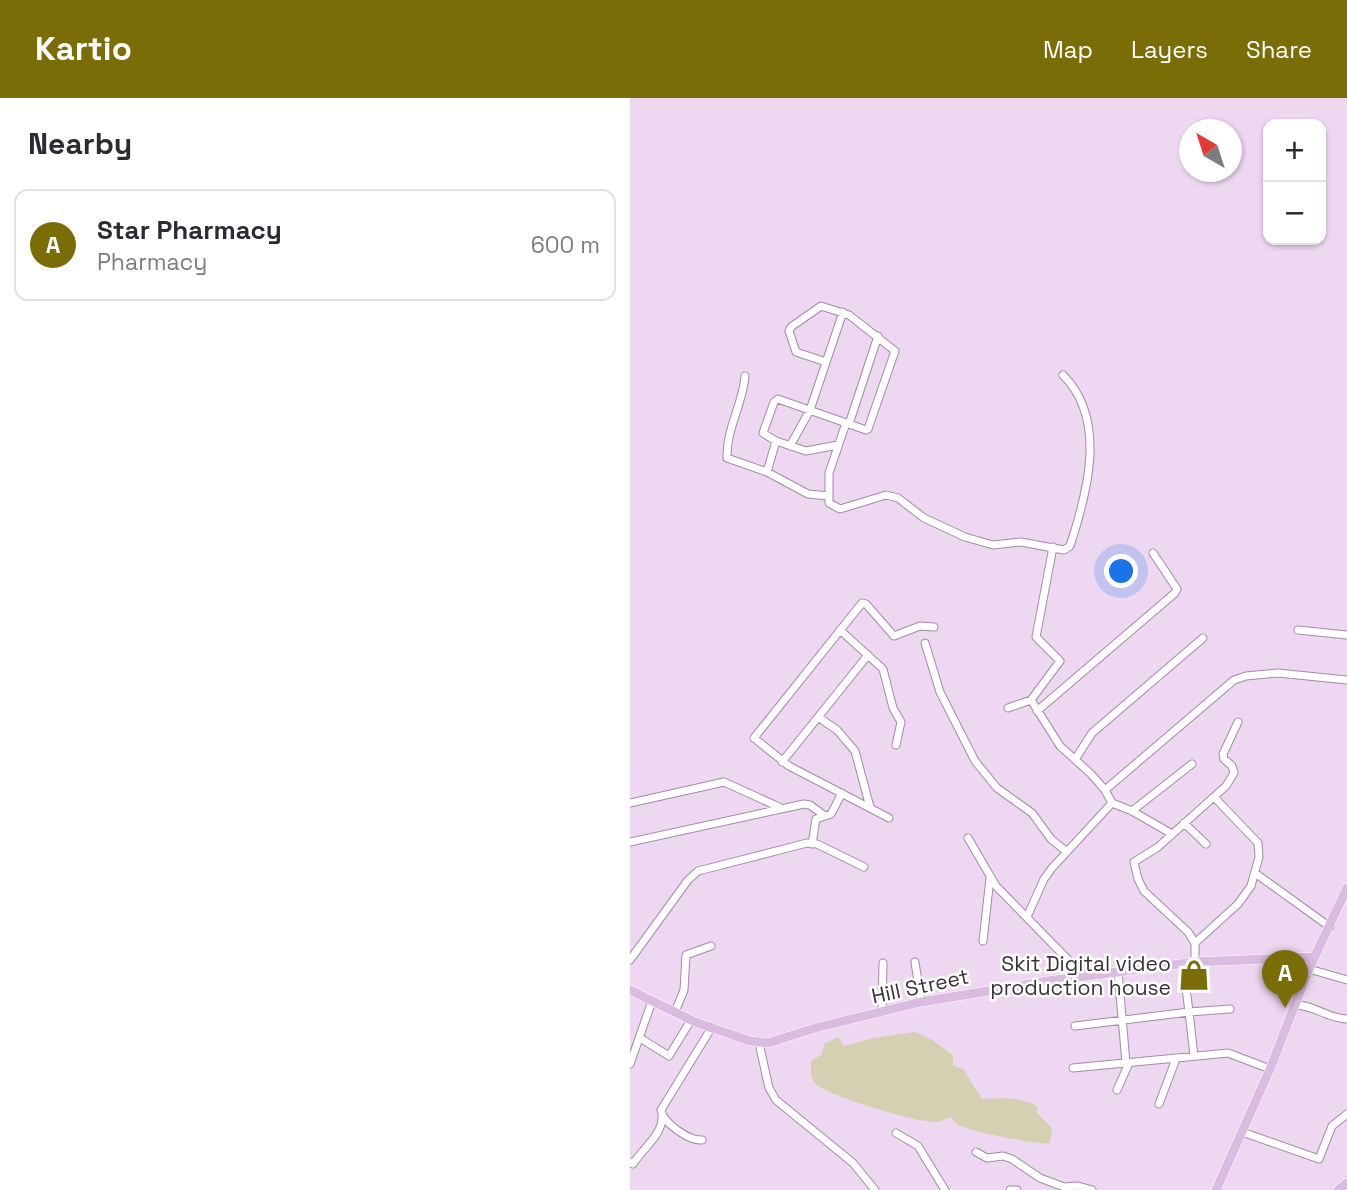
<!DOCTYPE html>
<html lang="en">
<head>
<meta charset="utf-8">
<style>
  :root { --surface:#fff; --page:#f2f2f3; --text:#2b2b33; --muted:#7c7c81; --line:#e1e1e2; --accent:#7a6c06 }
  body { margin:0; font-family:"Space Grotesk",sans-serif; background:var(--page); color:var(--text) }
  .controls { position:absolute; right:21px; top:21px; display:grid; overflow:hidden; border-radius:14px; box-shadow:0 2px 5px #0004 }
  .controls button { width:63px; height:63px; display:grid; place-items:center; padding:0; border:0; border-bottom:2px solid var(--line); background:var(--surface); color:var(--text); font:35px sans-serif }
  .compass { position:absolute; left:549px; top:21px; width:63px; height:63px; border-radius:50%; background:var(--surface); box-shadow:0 2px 5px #0004; rotate:321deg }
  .you { position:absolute; left:492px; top:474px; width:24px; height:24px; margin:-18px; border:5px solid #fff; border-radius:50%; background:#1a73e8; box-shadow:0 0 0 10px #1a73e833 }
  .badge { display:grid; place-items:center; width:46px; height:46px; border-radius:50%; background:var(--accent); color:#fff; font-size:23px; font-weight:700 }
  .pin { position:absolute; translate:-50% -58px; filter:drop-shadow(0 2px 4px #0008) }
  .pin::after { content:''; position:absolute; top:37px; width:24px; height:21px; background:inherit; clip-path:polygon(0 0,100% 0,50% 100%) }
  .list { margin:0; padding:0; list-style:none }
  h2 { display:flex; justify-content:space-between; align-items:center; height:91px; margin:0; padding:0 28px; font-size:30px }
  h2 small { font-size:23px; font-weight:400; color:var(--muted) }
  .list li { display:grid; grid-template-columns:46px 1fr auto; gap:21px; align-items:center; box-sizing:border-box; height:112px; margin:0 14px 14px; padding:0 14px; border:2px solid var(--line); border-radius:14px }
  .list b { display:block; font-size:26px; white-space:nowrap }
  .list p { margin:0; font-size:23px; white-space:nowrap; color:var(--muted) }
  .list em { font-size:23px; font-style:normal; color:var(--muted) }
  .map { position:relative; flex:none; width:717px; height:1092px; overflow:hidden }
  header { display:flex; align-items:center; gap:42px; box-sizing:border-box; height:98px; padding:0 35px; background:var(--accent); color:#fff }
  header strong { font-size:33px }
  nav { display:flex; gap:38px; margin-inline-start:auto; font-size:24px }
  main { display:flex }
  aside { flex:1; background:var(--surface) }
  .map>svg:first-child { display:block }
  .green { fill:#d4d0b1 }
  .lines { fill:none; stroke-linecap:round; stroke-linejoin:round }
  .minor-casing { stroke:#a08ca4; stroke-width:9 }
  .major-casing { stroke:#fff; stroke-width:10 }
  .minor { stroke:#fff; stroke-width:7 }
  .major { stroke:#dabce0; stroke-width:9 }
  .labels { text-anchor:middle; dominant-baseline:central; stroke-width:5; stroke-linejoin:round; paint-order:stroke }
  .poi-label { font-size:21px; fill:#39303a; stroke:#fff; text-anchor:end }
  .street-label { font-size:21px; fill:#39303a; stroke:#fff }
</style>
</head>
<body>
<header>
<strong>Kartio</strong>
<nav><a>Map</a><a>Layers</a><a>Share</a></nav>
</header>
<main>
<aside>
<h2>Nearby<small></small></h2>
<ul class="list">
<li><span class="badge">A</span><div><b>Star Pharmacy</b><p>Pharmacy</p></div><em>600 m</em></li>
</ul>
</aside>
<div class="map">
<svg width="717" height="1092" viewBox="0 0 717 1092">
  <rect width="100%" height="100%" fill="#edd7f1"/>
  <path class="green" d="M285 934 302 942 323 957V968L333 971 352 1001C370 1000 390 999 407 1008V1015L422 1030 420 1045C412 1048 338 1033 329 1027 328 1027 321 1020 321 1019 315 1021 311 1024 306 1024 288 1025 193 997 184 984 180 978 181 970 181 963L192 956 194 946 208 939 214 948 244 940Z"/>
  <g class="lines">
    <defs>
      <path id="minor" d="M196 264 166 254 159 233 161 229 191 208 219 217 265 253 238 331 236 332 148 301 144 304 133 335 146 343 176 353 208 347
        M115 278C113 306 96 331 97 360L137 374 178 396 199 398V405L210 411 256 397 268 400 294 420 335 439 363 447 391 444 434 452 440 448C457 396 478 322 433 277
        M219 326 248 238
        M160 348 180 312 213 214
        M137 374 146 343
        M199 398V375L216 325
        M210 532 253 571 263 610 271 624 266 647
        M668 532 717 537
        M295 545 310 594 345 663 367 690 402 715 421 741 437 754
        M378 610 401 602 430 563 406 539 423 449
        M407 613 545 495 547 491 523 455
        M188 619 207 632 225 653 240 709
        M446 660 462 635 573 540
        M152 664 238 557
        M475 692 604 582 616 578 648 575 717 582
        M0 705 94 684 149 709
        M482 705 502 713 542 736
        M502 713 562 666
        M259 720 159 668 124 640 232 505 236 506 264 538 290 528 304 529
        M554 725 576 746
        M338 740 366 788 453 877
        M0 744 174 706 180 707 195 718
        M182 746 186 721 201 716 212 695
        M625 775 700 829
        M397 819 414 781 422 770 482 705 475 692 461 676 430 648 401 602
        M353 843 360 780
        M565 845 608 806 621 788 629 759 628 745 584 699
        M0 862 58 782 68 773 177 745 187 746 234 769
        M285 864 291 904
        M565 864V845L558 834 514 793 508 781 504 764 528 749 596 688 604 675 602 668 594 661 593 656 608 624
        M679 871 717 882
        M488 873 496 965
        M664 907C683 906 698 921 717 921
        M45 914 54 892 56 857 81 848
        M252 914 253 865
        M445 928 559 914 553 866
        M10 940 39 958 61 922
        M129 945 139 990 146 1002 223 1065 245 1092
        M564 958 559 914 600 911
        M0 966 22 903
        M443 970 598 955 640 971
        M487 992 499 965
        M529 1006 546 961
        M612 1034 689 1061 702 1028 717 1016
        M266 1035 288 1048 315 1092
        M72 1042C59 1043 33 1025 31 1012L82 929
        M346 1054 357 1060 373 1058 382 1061 410 1080 434 1089 448 1088 462 1092
        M0 1064 3 1066C12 1051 33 1037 32 1018
        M380 1092H387"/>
      <path id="major" d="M0 892 65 924 120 943 138 945 185 930 291 904 425 882 565 864 684 859
        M586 1092 640 971 679 871 717 790
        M708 1092 717 1085"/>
    </defs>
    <use href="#minor" class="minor-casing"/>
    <use href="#major" class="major-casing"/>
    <use href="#minor" class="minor"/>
    <use href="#major" class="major"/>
  </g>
  <defs>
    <symbol id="shop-bare" viewBox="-9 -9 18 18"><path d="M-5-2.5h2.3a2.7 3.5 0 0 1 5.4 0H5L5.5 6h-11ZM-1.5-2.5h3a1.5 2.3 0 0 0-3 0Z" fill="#7a6c06" stroke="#fff" stroke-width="2.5" paint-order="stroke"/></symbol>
  </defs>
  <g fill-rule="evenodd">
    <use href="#shop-bare" x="542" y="855" width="44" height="44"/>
  </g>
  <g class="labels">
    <g class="poi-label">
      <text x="541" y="865">Skit Digital video<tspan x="541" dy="24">production house</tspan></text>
    </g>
    <g class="street-label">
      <text transform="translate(290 888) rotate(-12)">Hill Street</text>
    </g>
  </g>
</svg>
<div class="controls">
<button>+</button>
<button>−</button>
</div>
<svg class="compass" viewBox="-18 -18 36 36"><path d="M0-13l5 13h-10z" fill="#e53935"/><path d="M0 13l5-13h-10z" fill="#7c7c81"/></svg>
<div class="you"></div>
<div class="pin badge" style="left:655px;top:910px">A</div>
</div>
</main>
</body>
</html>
